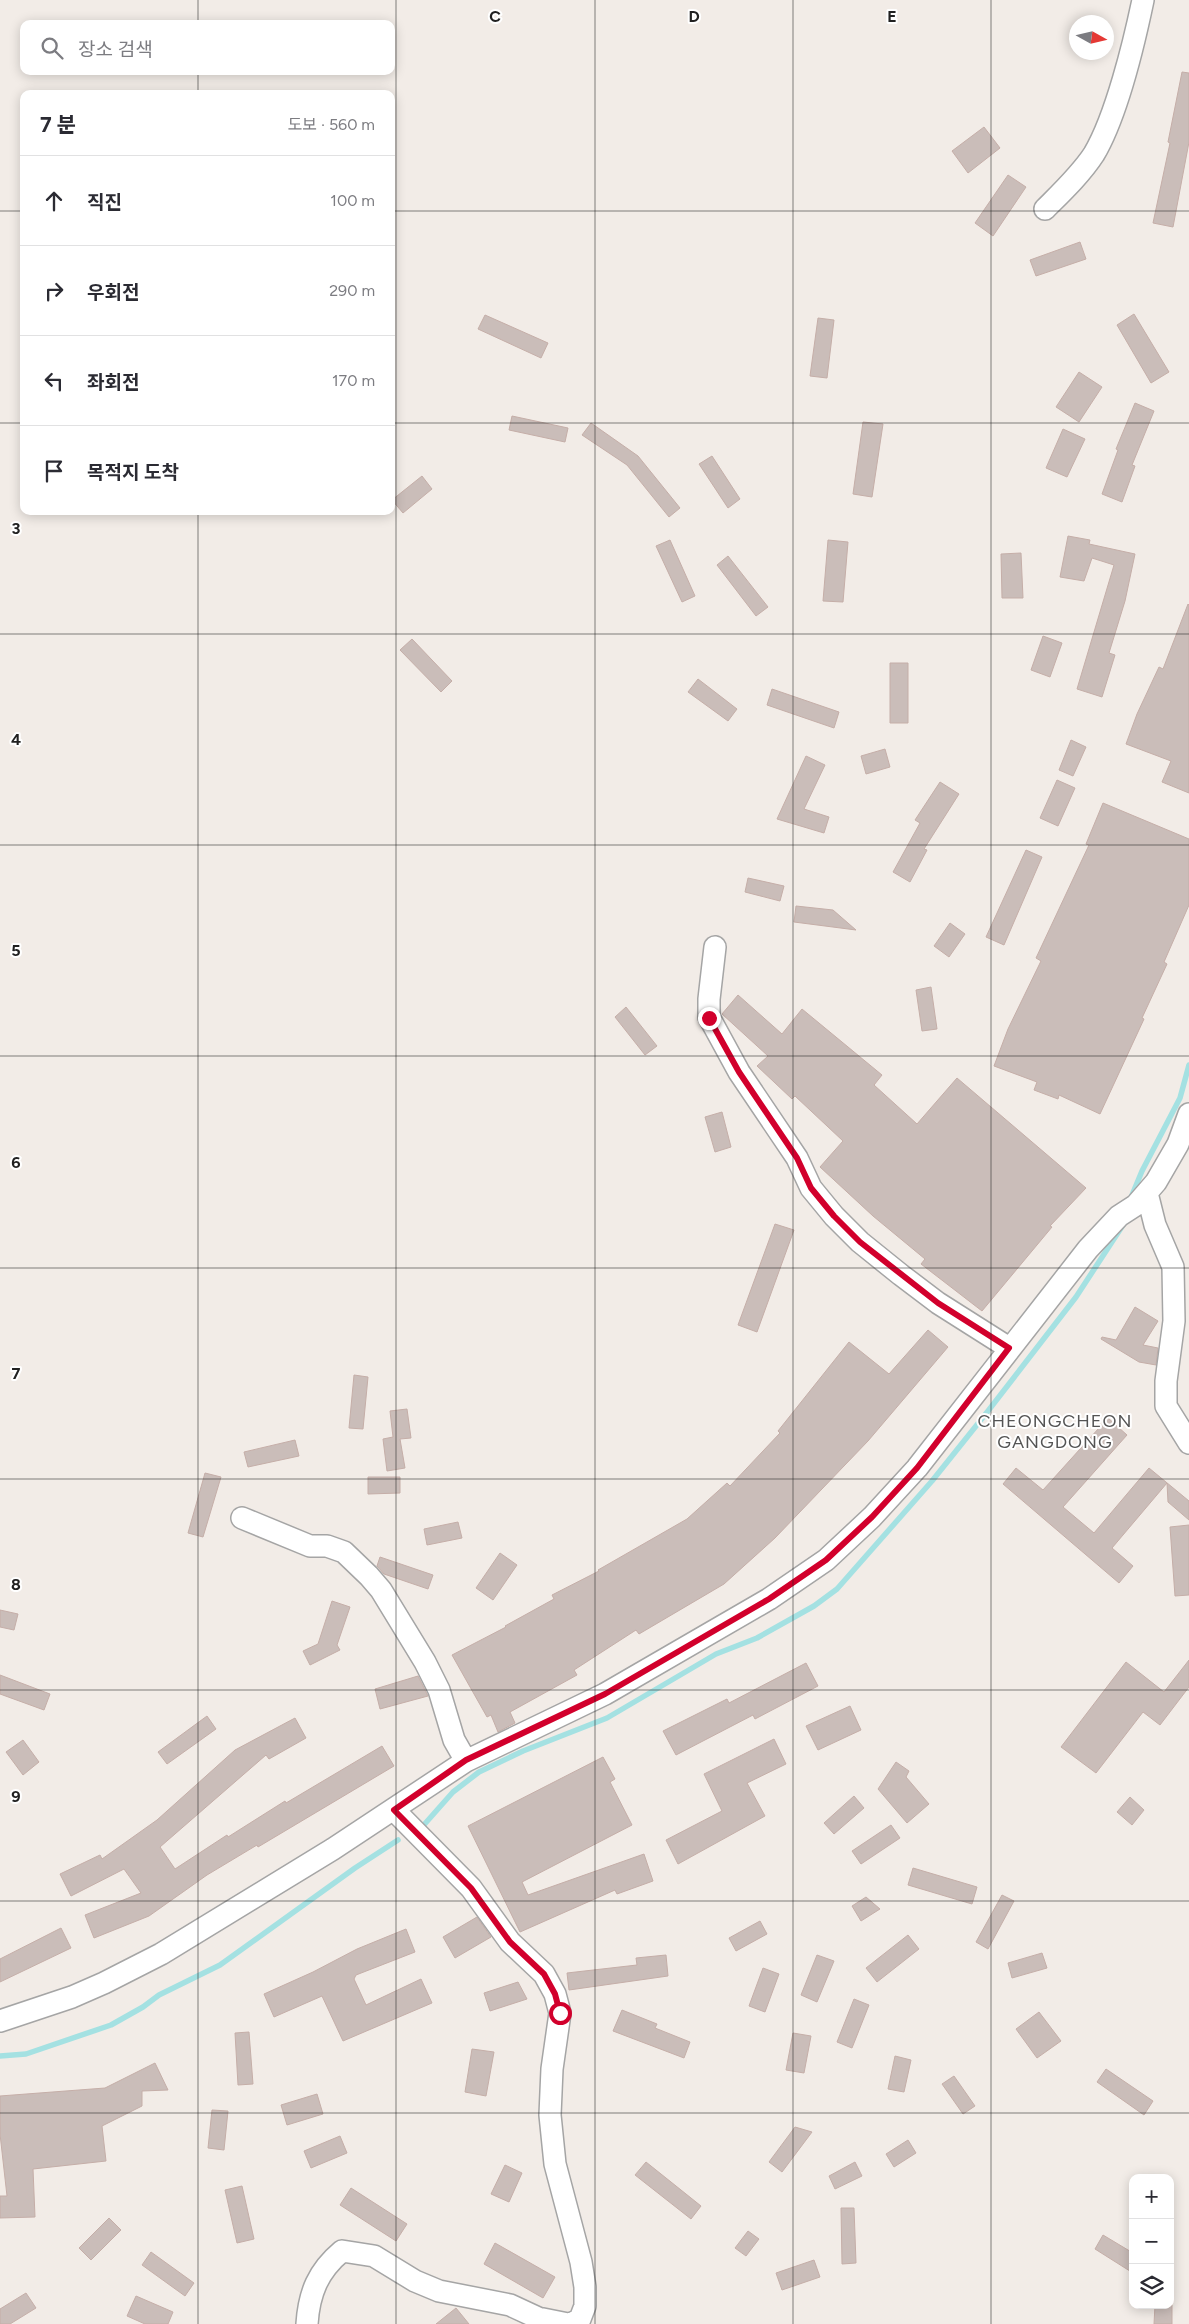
<!DOCTYPE html>
<html lang="ko">
<head>
<meta charset="utf-8">
<style>
  :root { --surface:#fff; --page:#f2f2f3; --text:#2b2b33; --muted:#7c7c81; --line:#e1e1e2 }
  body { margin:0; font-family:Figtree,"Noto Sans KR",sans-serif; background:var(--page); color:var(--text) }
  .controls { position:absolute; right:15px; bottom:15px; display:grid; overflow:hidden; border-radius:10px; box-shadow:0 2px 12px #0003 }
  .controls button { width:45px; height:45px; display:grid; place-items:center; padding:0; border:0; border-bottom:1px solid var(--line); background:var(--surface); color:var(--text); font:25px sans-serif }
  .compass { position:absolute; left:1069px; top:15px; width:45px; height:45px; border-radius:50%; background:var(--surface); box-shadow:0 2px 12px #0003; rotate:98deg }
  .stop { position:absolute; width:15px; height:15px; margin:-11px; border:4px solid #d2002c; border-radius:50%; background:#fff }
  .stop.end { background:#d2002c; border-color:#fff; box-shadow:0 1px 5px #0008 }
  .list { margin:0; padding:0; list-style:none }
  h2 { display:flex; justify-content:space-between; align-items:center; height:65px; margin:0; padding:0 20px; font-size:21px }
  h2 small { font-size:16px; font-weight:400; color:var(--muted) }
  .list li { display:grid; grid-template-columns:32px 1fr auto; gap:15px; align-items:center; box-sizing:border-box; height:90px; padding:0 20px; border-top:1px solid var(--line) }
  .list b { display:block; font-size:19px; white-space:nowrap }
  .list em { font-size:16px; font-style:normal; color:var(--muted) }
  .icon { flex:none; width:28px; height:28px; fill:none; stroke:currentColor; stroke-width:2; stroke-linecap:round; stroke-linejoin:round }
  .map { position:relative; flex:none; width:1189px; height:2324px; overflow:hidden }
  .search { position:absolute; background:var(--surface); box-shadow:0 2px 12px #0003; left:20px; top:20px; width:375px; height:55px; display:flex; align-items:center; gap:12px; box-sizing:border-box; padding:0 18px; border-radius:10px; color:var(--muted); font-size:19px }
  .panel { position:absolute; background:var(--surface); box-shadow:0 2px 12px #0003; left:20px; top:90px; width:375px; height:425px; border-radius:10px }
  .map>svg:first-child { display:block }
  .lines { fill:none; stroke-linecap:round; stroke-linejoin:round }
  .stream { stroke:#a4e1e2; stroke-width:5.5 }
  .building { fill:#cabdb9; stroke:#c5aea8 }
  .minor-casing { stroke:#a5a5a5; stroke-width:24 }
  .minor { stroke:#fff; stroke-width:21 }
  .route { stroke:#d2002c; stroke-width:6 }
  .grid { fill:none; stroke:#212121; stroke-width:1; stroke-opacity:0.55 }
  .labels { text-anchor:middle; dominant-baseline:central; stroke-width:4; stroke-linejoin:round; paint-order:stroke }
  .quarter-label { font-size:18px; letter-spacing:1px; fill:#545454; stroke:#fff }
  .grid-label { font-size:16px; text-anchor:middle; font-weight:bold; fill:#212121; stroke:#fff; stroke-width:4; stroke-linejoin:round; paint-order:stroke }
</style>
</head>
<body>
<div class="map">
<svg width="1189" height="2324" viewBox="0 0 1189 2324">
  <rect width="100%" height="100%" fill="#f2ece7"/>
  <g class="lines">
    <path class="stream" d="M1130 1200 1142 1171 1180 1098 1189 1065
      M422 1827 453 1792 479 1772 523 1751 607 1718 716 1654 757 1638 814 1606 837 1589 932 1481 988 1411 1076 1297 1125 1222
      M0 2056 26 2054 111 2025 143 2007 159 1995 220 1965 355 1868 398 1840"/>
  </g>
  <path class="building" d="M1182 72 1189 73V142L1173 227 1153 223 1170 143 1168 142Z
    M984 127 1000 148 968 173 952 151Z
    M1008 175 1026 187 993 236 975 223Z
    M1080 242 1086 259 1036 276 1030 260Z
    M1134 314 1169 372 1151 383 1117 325Z
    M485 315 548 343 541 358 478 329Z
    M818 318 834 320 827 378 810 376Z
    M1079 372 1102 387 1079 422 1056 407Z
    M1135 403 1154 411 1132 465 1135 466 1122 502 1102 494 1118 450 1116 449Z
    M512 416 568 428 565 442 509 430Z
    M863 422 883 424 872 497 853 494Z
    M591 423 638 456 680 508 669 517 627 465 582 435Z
    M1063 429 1085 439 1067 477 1046 468Z
    M712 456 740 499 728 508 699 464Z
    M422 476 432 489 403 513 392 500Z
    M1068 536 1090 540 1089 544 1135 554 1125 601 1109 653 1115 655 1102 697 1077 689 1114 565 1092 558 1084 581 1060 577Z
    M670 540 695 596 682 602 656 546Z
    M828 540 848 542 843 602 823 601Z
    M1021 553 1023 598H1002L1001 554Z
    M728 556 768 607 756 616 717 565Z
    M1188 604 1189 605V793L1162 782 1171 761 1126 744 1137 714 1159 667 1163 669Z
    M1043 636 1062 643 1050 677 1031 670Z
    M412 639 452 681 441 692 400 650Z
    M890 663H908V723H890Z
    M698 679 737 709 728 721 688 692Z
    M772 689 839 712 834 728 767 705Z
    M1071 740 1086 747 1073 776 1059 770Z
    M885 749 890 767 866 774 861 756Z
    M806 756 825 765 804 809 829 817 824 833 777 819Z
    M1057 780 1075 788 1058 826 1040 818Z
    M940 782 959 794 924 849 927 850 910 882 893 872 920 823 915 820Z
    M1103 803 1189 839V905L1164 962 1167 964 1142 1018 1144 1019 1100 1114 1059 1095 1058 1099 1034 1090 1037 1082 994 1066 1008 1029 1041 961 1036 958 1089 845 1086 844Z
    M1026 850 1042 857 1004 945 986 937Z
    M748 878 784 886 780 901 745 892Z
    M796 906 833 910 856 930 794 922Z
    M950 923 965 934 949 957 934 946Z
    M931 987 937 1029 922 1031 916 990Z
    M738 995 782 1034 802 1009 882 1075 874 1085 917 1124 957 1078 1086 1188 1050 1226 1052 1227 982 1311 921 1264 925 1259 873 1216 820 1167 843 1141 795 1096 792 1099 757 1066 768 1056 722 1014Z
    M626 1007 657 1046 645 1055 615 1017Z
    M722 1112 731 1147 715 1152 705 1117Z
    M775 1224 794 1230 757 1332 738 1325Z
    M1135 1307 1158 1321 1143 1345 1158 1348 1156 1365 1139 1362 1101 1339 1102 1337 1116 1340Z
    M928 1330 948 1347 868 1441 775 1538 724 1584 639 1634 636 1630 574 1670 577 1675 510 1712 515 1723 498 1732 491 1715 487 1717 452 1655 506 1627 505 1626 554 1599 552 1595 599 1571 598 1570 687 1519 727 1483 730 1486 780 1433 778 1431 849 1342 889 1374Z
    M354 1375 368 1377 363 1429 349 1428Z
    M407 1409 411 1438 400 1439 405 1468 387 1471 383 1439 393 1437 390 1411Z
    M1108 1418 1127 1435 1063 1507 1094 1533 1149 1468 1189 1501V1520L1168 1502 1167 1483 1112 1548 1133 1566 1119 1583 1003 1484 1016 1468 1043 1490Z
    M295 1440 299 1456 248 1467 244 1452Z
    M205 1473 221 1477 203 1537 188 1533Z
    M368 1477H400V1493L368 1494Z
    M458 1522 462 1538 427 1545 424 1529Z
    M1189 1525V1595L1175 1596 1170 1527Z
    M500 1553 517 1565 493 1600 476 1588Z
    M380 1557 433 1575 428 1589 384 1574 377 1566Z
    M332 1601 350 1607 337 1645 340 1650 310 1665 303 1651 318 1644Z
    M0 1610 18 1614 14 1630 0 1627Z
    M1189 1660V1687L1160 1725 1143 1712 1096 1773 1061 1747 1126 1662 1164 1692Z
    M806 1663 818 1686 755 1719 753 1715 676 1755 663 1731 727 1699 729 1703Z
    M0 1675 50 1694 44 1710 0 1694Z
    M418 1676 428 1696 380 1709 375 1689Z
    M850 1706 861 1730 818 1750 806 1726Z
    M207 1716 216 1729 167 1764 158 1752Z
    M295 1718 306 1738 269 1759 266 1755 160 1847 175 1869 227 1835 228 1837 285 1801 286 1803 382 1746 394 1766 258 1847 257 1845 207 1875 149 1916 94 1938 85 1915 141 1893 124 1869 71 1896 60 1874 100 1855 102 1859 157 1820 235 1750Z
    M774 1739 786 1764 747 1783 765 1816 678 1864 666 1840 722 1811 704 1774Z
    M23 1740 39 1762 23 1775 6 1752Z
    M603 1757 615 1779 610 1782 632 1825 522 1882 528 1895 644 1854 653 1881 617 1894 615 1890 520 1932 468 1826Z
    M896 1762 909 1771 906 1777 929 1804 907 1823 878 1789Z
    M854 1796 864 1808 834 1834 824 1823Z
    M1130 1797 1144 1810 1132 1825 1117 1812Z
    M891 1825 900 1838 861 1864 852 1851Z
    M913 1868 977 1887 972 1904 908 1885Z
    M1002 1895 1014 1901 988 1949 976 1942Z
    M866 1897 880 1909 861 1921 852 1906Z
    M477 1917 491 1937 455 1958 443 1937Z
    M760 1921 767 1934 736 1951 729 1938Z
    M61 1928 71 1948 0 1982V1959Z
    M406 1929 415 1952 356 1975 354 1979 366 2005 421 1979 432 2003 343 2041 322 1996 274 2017 264 1994 313 1972 357 1949Z
    M908 1935 919 1949 877 1982 866 1968Z
    M1042 1953 1047 1968 1012 1978 1008 1963Z
    M666 1955 668 1976 569 1990 567 1973 637 1965 636 1958Z
    M817 1955 834 1961 817 2002 801 1995Z
    M763 1968 779 1974 765 2012 749 2006Z
    M518 1982 527 1999 490 2011 484 1993Z
    M854 1999 869 2005 852 2048 837 2042Z
    M622 2010 657 2024 655 2028 690 2042 684 2058 613 2031Z
    M1039 2012 1061 2041 1037 2058 1016 2029Z
    M249 2032 253 2084 238 2085 235 2033Z
    M793 2033 811 2036 804 2073 786 2070Z
    M472 2049 494 2052 486 2096 465 2092Z
    M895 2056 911 2060 904 2092 888 2089Z
    M155 2063 168 2090 142 2091V2106L102 2126 106 2161 33 2169 35 2217 0 2218V2196H7L0 2134V2096L105 2088Z
    M1106 2069 1153 2101 1144 2115 1097 2082Z
    M954 2076 975 2106 963 2114 942 2084Z
    M317 2094 323 2114 287 2125 281 2105Z
    M212 2110 228 2111 224 2150 208 2148Z
    M795 2127 812 2132 782 2172 769 2162Z
    M340 2136 347 2153 311 2168 304 2151Z
    M908 2140 916 2153 894 2167 886 2154Z
    M646 2162 701 2206 691 2219 635 2175Z
    M855 2162 862 2176 835 2189 829 2176Z
    M505 2165 522 2173 509 2202 491 2194Z
    M242 2186 254 2239 237 2243 225 2190Z
    M351 2188 407 2224 396 2241 340 2205Z
    M841 2208H854L856 2263 842 2264Z
    M109 2218 121 2230 91 2260 79 2248Z
    M748 2231 759 2239 746 2256 735 2248Z
    M1103 2235 1133 2253V2273L1095 2249Z
    M495 2243 555 2277 543 2298 484 2264Z
    M151 2252 194 2283 185 2296 142 2265Z
    M814 2260 820 2277 782 2290 776 2273Z
    M26 2293 36 2308 10 2324H0V2309Z
    M136 2296 173 2312 168 2324H145L127 2316Z
    M1155 2305H1172V2324H1154Z
    M456 2308 469 2324H436Z"/>
  <g class="lines">
    <defs>
      <path id="minor" d="M1045 209C1062 192 1081 174 1094 154 1116 117 1134 43 1143 0
        M715 947 709 999V1017L739 1072 797 1158 811 1188 834 1216 860 1242 901 1275 938 1303 1009 1348
        M1147 1193 1155 1225 1173 1267 1174 1321 1166 1381V1406L1189 1443
        M242 1518 310 1546H327L344 1552 369 1576 381 1590 425 1662 439 1690 454 1740 466 1761
        M394 1810 471 1888 510 1942 544 1974 555 1994 560 2013 552 2069 550 2115 555 2164 581 2262 585 2287V2306L580 2319 571 2324
        M0 2021 72 1997 104 1983 161 1954 333 1849 466 1761 605 1694 769 1599 826 1560 872 1517 917 1468 1088 1249 1119 1216 1136 1205 1156 1182 1178 1144 1189 1114
        M307 2324C309 2293 318 2271 342 2251L374 2256 415 2281 439 2291 510 2305 538 2318 568 2324"/>
    </defs>
    <use href="#minor" class="minor-casing"/>
    <use href="#minor" class="minor"/>
  </g>
  <g class="lines">
    <path class="route" d="M560 2013 555 1994 544 1974 510 1942 471 1888 394 1810 466 1760 605 1694 769 1599 826 1560 872 1517 917 1468 1009 1348 938 1303 860 1242 834 1216 811 1188 797 1158 739 1072 709 1018"/>
  </g>
  <path class="grid" d="M198 0V24M396 0V2324M595 0V2324M793 0V2324M991 0V2324M198 71V94M0 211H24M391 211H1189M0 423H24M391 423H1189M198 511V2324M0 634H1189M0 845H1189M0 1056H1189M0 1268H1189M0 1479H1189M0 1690H1189M0 1901H1189M0 2113H1189"/>
  <g class="labels">
    <g class="quarter-label">
      <text x="1055" y="1421">CHEONGCHEON<tspan x="1055" dy="21">GANGDONG</tspan></text>
    </g>
  </g>
  <g class="grid-label">
    <text x="495" y="22">C</text>
    <text x="694" y="22">D</text>
    <text x="892" y="22">E</text>
    <text x="16" y="534">3</text>
    <text x="16" y="745">4</text>
    <text x="16" y="956">5</text>
    <text x="16" y="1168">6</text>
    <text x="16" y="1379">7</text>
    <text x="16" y="1590">8</text>
    <text x="16" y="1802">9</text>
  </g>
</svg>
<div class="controls">
<button>+</button>
<button>−</button>
<button><svg class="icon" aria-label="layers" viewBox="0 0 24 24"><path d="M12 4l9 5-9 5-9-5zM3 14l9 5 9-5"/></svg></button>
</div>
<svg class="compass" viewBox="-18 -18 36 36"><path d="M0-13l5 13h-10z" fill="#e53935"/><path d="M0 13l5-13h-10z" fill="#7c7c81"/></svg>
<div class="stop" style="left:560px;top:2013px"></div>
<div class="stop end" style="left:709px;top:1018px"></div>
<div class="search"><svg class="icon" aria-label="search" viewBox="0 0 24 24"><circle cx="10" cy="10" r="6"/><path d="M15 15l6 6"/></svg>장소 검색</div>
<section class="panel">
<h2>7 분<small>도보 · 560 m</small></h2>
<ul class="list">
<li><svg class="icon" aria-label="ahead" viewBox="0 0 24 24"><path d="M12 20V5M6 11l6-6 6 6"/></svg><div><b>직진</b></div><em>100 m</em></li>
<li><svg class="icon" aria-label="right" viewBox="0 0 24 24"><path d="M7 20v-9h11M14 6l5 5-5 5"/></svg><div><b>우회전</b></div><em>290 m</em></li>
<li><svg class="icon" aria-label="left" viewBox="0 0 24 24"><path d="M17 20v-9H6M10 6l-5 5 5 5"/></svg><div><b>좌회전</b></div><em>170 m</em></li>
<li><svg class="icon" aria-label="arrive" viewBox="0 0 24 24"><path d="M6 21V4h12l-3 4 3 4H6"/></svg><div><b>목적지 도착</b></div></li>
</ul>
</section>
</div>
</body>
</html>
